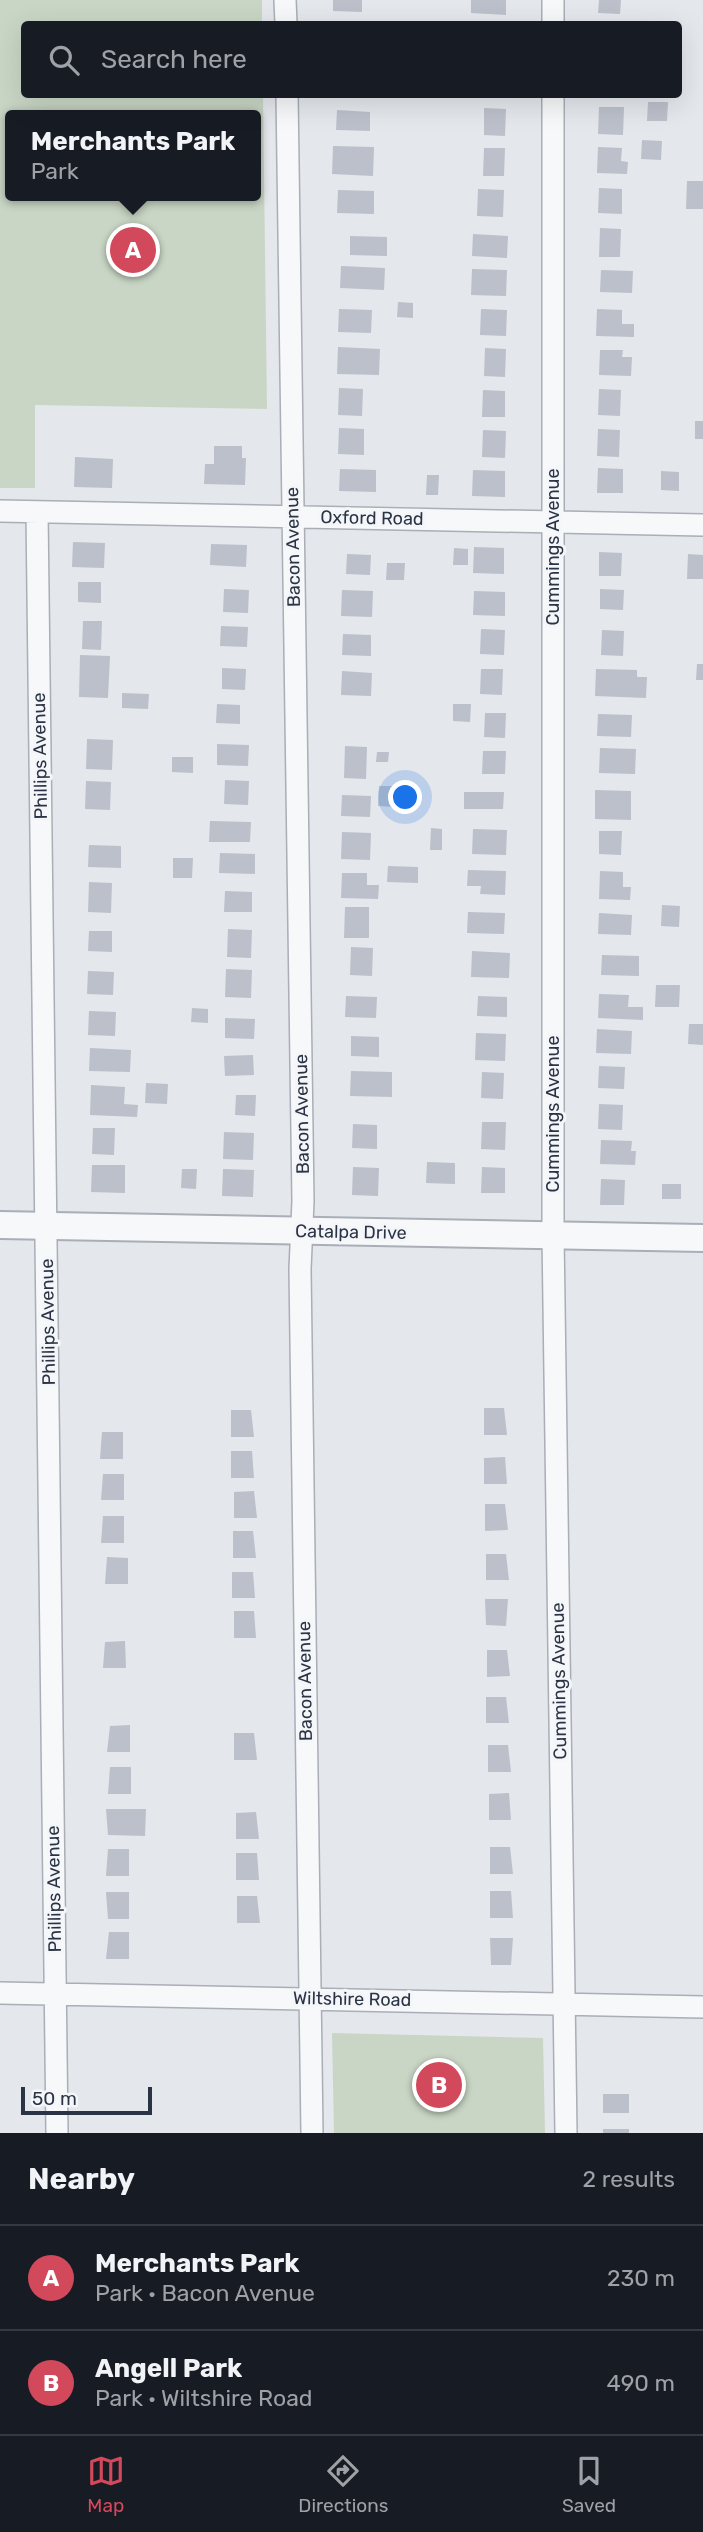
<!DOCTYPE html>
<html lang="en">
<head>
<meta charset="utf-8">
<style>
  :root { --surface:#171b24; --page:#242831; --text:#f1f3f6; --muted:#9ea1a6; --line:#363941; --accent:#d1495b }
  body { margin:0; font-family:Rubik,sans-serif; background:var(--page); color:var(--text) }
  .scale { position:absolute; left:21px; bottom:18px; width:131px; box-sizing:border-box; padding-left:7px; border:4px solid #2b3445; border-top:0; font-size:19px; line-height:24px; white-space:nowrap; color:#2b3445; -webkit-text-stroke:5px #f4f6f9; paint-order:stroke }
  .you { position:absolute; left:406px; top:798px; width:24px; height:24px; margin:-18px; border:5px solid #fff; border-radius:50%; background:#1a73e8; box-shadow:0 0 0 10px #1a73e833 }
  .badge { display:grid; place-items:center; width:46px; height:46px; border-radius:50%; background:var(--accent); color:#fff; font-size:23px; font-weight:700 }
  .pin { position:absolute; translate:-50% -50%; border:4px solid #fff; box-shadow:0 2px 7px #0006 }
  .popup { position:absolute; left:5px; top:110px; width:256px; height:91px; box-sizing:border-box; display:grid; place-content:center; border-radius:7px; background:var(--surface); filter:drop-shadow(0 2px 5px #0005); font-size:23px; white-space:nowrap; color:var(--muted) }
  .popup b { font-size:26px; color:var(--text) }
  .popup::after { content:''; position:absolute; left:50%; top:100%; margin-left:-14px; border:14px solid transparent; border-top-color:var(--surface) }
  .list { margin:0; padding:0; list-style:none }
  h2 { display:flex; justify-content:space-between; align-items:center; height:91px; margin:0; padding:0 28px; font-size:30px }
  h2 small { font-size:23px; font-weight:400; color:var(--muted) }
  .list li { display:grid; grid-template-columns:46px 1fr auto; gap:21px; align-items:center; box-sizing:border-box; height:105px; padding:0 28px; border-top:2px solid var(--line) }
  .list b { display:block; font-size:26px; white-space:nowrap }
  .list p { margin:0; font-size:23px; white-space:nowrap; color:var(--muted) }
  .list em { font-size:23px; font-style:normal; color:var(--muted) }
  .icon { flex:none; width:38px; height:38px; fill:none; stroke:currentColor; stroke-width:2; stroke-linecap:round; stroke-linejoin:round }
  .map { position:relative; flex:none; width:703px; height:2133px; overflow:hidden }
  .search { position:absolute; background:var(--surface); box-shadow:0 7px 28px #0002; left:21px; right:21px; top:21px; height:77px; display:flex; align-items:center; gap:18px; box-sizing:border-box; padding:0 24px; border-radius:7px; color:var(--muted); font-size:26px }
  .sheet { height:301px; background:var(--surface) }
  nav { display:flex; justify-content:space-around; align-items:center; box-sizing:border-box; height:98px; border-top:2px solid var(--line); background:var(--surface); font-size:19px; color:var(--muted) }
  nav a { display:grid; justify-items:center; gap:4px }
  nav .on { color:var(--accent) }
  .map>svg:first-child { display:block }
  .green { fill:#c9d6c5; fill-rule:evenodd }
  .building { fill:#bbc0ca }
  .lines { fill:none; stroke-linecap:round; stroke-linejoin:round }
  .minor-casing { stroke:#a9aeb7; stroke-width:24 }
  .tertiary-casing { stroke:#a9aeb7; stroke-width:30 }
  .minor { stroke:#f7f8fa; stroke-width:21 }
  .tertiary { stroke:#f7f8fa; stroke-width:26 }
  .labels { text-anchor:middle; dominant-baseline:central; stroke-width:6; stroke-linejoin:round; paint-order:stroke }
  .street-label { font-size:18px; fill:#2b3445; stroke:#f4f6f9 }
</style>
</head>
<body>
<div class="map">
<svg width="703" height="2133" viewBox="0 0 703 2133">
  <rect width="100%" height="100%" fill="#e4e7ec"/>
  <path class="green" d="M0 0H262V24H24V94L263 95 267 409 35 405V488H0ZM10 115H256V196H10Z
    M332 2033 543 2038 545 2133H334Z"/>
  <path class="building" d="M333 0H362V12L333 11Z
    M471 0H506V15L471 13Z
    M599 0H621L620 14 598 13Z
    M648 102H668L667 121H647Z
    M599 107H624L623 135 598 134Z
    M484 108 506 109 505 136 484 135Z
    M337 110 370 112V131L336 130Z
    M642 140 662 141 661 160 641 159Z
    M333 146 374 147 373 176 332 174Z
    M598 147 622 148 621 161 628 162 627 174 597 173Z
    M484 148H505L504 176H483Z
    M687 181H703V209H686Z
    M599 188 622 189V214L598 213Z
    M478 189 504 190 503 217 477 216Z
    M338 190 374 191V214L337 213Z
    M600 228 621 229 620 257H599Z
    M473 234 508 236 507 258 472 256Z
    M350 236 387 237V256L350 255Z
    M341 266 385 268 384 290 340 288Z
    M472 269 507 270 506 296 471 295Z
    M601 270 633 271 632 293 600 292Z
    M398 302 413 303V318L397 317Z
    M339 309 372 310 371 333 338 332Z
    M481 309 507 310 506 336 480 335Z
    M597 309 622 310V324H634V337L596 336Z
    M338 347 380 349 379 375 337 374Z
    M485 348 506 349 505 377 484 376Z
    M600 350H623L622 357H632L631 376 599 375Z
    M339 388 363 389 362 416 338 415Z
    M599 389 621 390 620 416 598 415Z
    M483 390 505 391V417H482Z
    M695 421H703V439H695Z
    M339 428 364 429V455L338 454Z
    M598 429 620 430 619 457 597 456Z
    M483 430 506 431 505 458 482 457Z
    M214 446H242V458H246L245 485 204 484 205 464H214Z
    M75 457 113 459 112 488 74 487Z
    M598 468 623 469V493H597Z
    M340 469 376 470V492L339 491Z
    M473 470 505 471V497L472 496Z
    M661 471 679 472V491L661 490Z
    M427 475H439L438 495H426Z
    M73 542 105 543 104 568 72 567Z
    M211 544 247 545 246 567 210 565Z
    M474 547 504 548V574L473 573Z
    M454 548 468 549V565H453Z
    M599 552 622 553 621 576H599Z
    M347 554 371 555 370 575 346 574Z
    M688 554 703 555V579H687Z
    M387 563H405L404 580H386Z
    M78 582H101V603L78 602Z
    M224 589 249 590 248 613 223 612Z
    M600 589 624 590 623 610 600 609Z
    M342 590 373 591 372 617 341 616Z
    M474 591 505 592V616L473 615Z
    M83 621H102L101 650 82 649Z
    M221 626 248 627 247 647 220 646Z
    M481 629 505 630 504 655 480 654Z
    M602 630 624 631 623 656 601 655Z
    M343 634 371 635V656L342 655Z
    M80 655 110 656 108 698 79 697Z
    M697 664H703V680H696Z
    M222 668 246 669 245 690 222 689Z
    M481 669H503L502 695 480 694Z
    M596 669 637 670V677H647L646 698 595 696Z
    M342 671 372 673 371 696 341 695Z
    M122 693 149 694 148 709 122 708Z
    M217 704 240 705V724L216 723Z
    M453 704H471L470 722 453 721Z
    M485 713H506L505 738 484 737Z
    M598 714 632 715 631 737 597 736Z
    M87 739 113 740 112 770 86 769Z
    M217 744 249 745 248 766 217 765Z
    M345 746 367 747 366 779 344 778Z
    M600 748 636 749 635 774 599 773Z
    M483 751H506L505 774H482Z
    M377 752H389L388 762H376Z
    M172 757H193V773L172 772Z
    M225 780 249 781 248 805 224 804Z
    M86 781 111 782 110 810 85 809Z
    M379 786H396L395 807 378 806Z
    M595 790 631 791V820L595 819Z
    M464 792H504L503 809H464Z
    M342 795 371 796 370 817 341 816Z
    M210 821 251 822 250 842H209Z
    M431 828 442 829V850H430Z
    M473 829 507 830 506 855 472 854Z
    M599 831H622L621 855 599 854Z
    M342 832 371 833 370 860 341 859Z
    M89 845 121 846V868L88 867Z
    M220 853 255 854V874L219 873Z
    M173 858H193L192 878H173Z
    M388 866 418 867V883L387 882Z
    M468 870 506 871 505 895 480 894 481 886H467Z
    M600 871 623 872V887H631L630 900 599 899Z
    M342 873H367V885H379L378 899 341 898Z
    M89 882 112 883 111 913 88 912Z
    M225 891 252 892V912H224Z
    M662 905 680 906 679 927 661 926Z
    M345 907H369V938H344Z
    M468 912 505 913 504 934 467 933Z
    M599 913 632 915 631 935 598 934Z
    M228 929 252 930 251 958 227 957Z
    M89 931H112V952L88 951Z
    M351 947 373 948 372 976 350 975Z
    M472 951 510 953 509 978 471 977Z
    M602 955 639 956V976L601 975Z
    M226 969 252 970 251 998 225 997Z
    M88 971 114 972 113 995 87 994Z
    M656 985H680L679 1007H655Z
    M599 994 629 995 628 1007H643V1020L598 1018Z
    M346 996 377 997 376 1018 345 1017Z
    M478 996 507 997V1017L477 1016Z
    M192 1008 208 1009V1023L191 1022Z
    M89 1011 116 1012 115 1036 88 1035Z
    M225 1018 255 1019 254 1039 225 1038Z
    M689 1024H703V1045L688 1044Z
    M597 1029 632 1031 631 1054 596 1053Z
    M476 1033 506 1034 505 1061 475 1060Z
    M351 1036 379 1037V1057L351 1056Z
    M90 1048 131 1050 130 1072 89 1071Z
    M253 1055 254 1075 225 1076 224 1056Z
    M599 1066 625 1067 624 1089 598 1088Z
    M351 1071 392 1072V1097L350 1096Z
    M482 1072 504 1073 503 1099 481 1098Z
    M146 1083 168 1084 167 1104 145 1103Z
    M91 1085 125 1087 124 1104 138 1105 137 1117 90 1115Z
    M236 1095H256L255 1116 235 1115Z
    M599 1104 623 1105 622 1130 598 1129Z
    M482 1122H506L505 1150 481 1149Z
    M353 1124 377 1125V1149L352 1148Z
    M93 1128H115L114 1155 92 1154Z
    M224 1132 254 1133 253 1160 223 1159Z
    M601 1140 632 1141 631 1151H636L635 1165 600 1164Z
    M427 1162 455 1163V1184L426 1183Z
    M92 1165H125V1193L91 1192Z
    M353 1167 379 1168 378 1196 352 1195Z
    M482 1167 505 1168V1193H481Z
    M182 1169H197L196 1189 181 1188Z
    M223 1169 254 1170 253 1197 222 1196Z
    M601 1179 625 1180 624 1205H600Z
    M662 1184H681V1199H662Z
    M484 1408H504L507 1435H484Z
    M231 1410H251L254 1437H231Z
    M102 1432H123V1459H100Z
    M231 1451H252L254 1478H231Z
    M505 1457 507 1484H484V1458Z
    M103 1474H124V1500H101Z
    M254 1491 257 1518H234V1492Z
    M485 1504H505L508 1530 485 1531Z
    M103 1516H124V1543H101Z
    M233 1531H253L256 1558H233Z
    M486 1554H506L509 1580H486Z
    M107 1557 128 1558V1584H105Z
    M232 1572H253L255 1598H232Z
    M485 1599H508L506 1626 486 1625Z
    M234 1611H254L256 1638H234Z
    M125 1641 126 1668H103L105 1642Z
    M487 1650H507L510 1676 487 1677Z
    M486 1697H506L509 1723H486Z
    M130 1725V1752H107L110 1726Z
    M234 1733H254L257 1760H234Z
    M488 1745H508L511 1772H488Z
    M110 1767H131V1794H108Z
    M509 1793 511 1820H489V1794Z
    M106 1809H146L145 1836 108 1835Z
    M256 1812 259 1839H236V1813Z
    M490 1847H510L513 1874H490Z
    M108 1849H129V1876H106Z
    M236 1853H257L259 1880H236Z
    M490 1891H511L513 1918H490Z
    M106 1892H129V1919H108Z
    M237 1896H257L260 1923H237Z
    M109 1932H129V1959H106Z
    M490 1938H513L511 1965H491Z
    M603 2094H629V2113H603Z
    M603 2129H629V2133H603Z"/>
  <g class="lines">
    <defs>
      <path id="minor" d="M285 0 286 24
        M553 0V24
        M287 94 303 1201 300 1269 312 2133
        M553 94V1235L566 2133
        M0 511 703 525
        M37 512 57 2133
        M0 1993 703 2007"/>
      <path id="tertiary" d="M0 1225 703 1238"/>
    </defs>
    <use href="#minor" class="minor-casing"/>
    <use href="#tertiary" class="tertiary-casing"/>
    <use href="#minor" class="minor"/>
    <use href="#tertiary" class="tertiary"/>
  </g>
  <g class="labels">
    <g class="street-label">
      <text transform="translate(372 518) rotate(1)">Oxford Road</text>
      <text transform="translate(293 547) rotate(-91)">Bacon Avenue</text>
      <text transform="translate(553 547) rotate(-90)">Cummings Avenue</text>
      <text transform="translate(40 756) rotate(-91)">Phillips Avenue</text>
      <text transform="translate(302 1114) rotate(-91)">Bacon Avenue</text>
      <text transform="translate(553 1114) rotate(-90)">Cummings Avenue</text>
      <text transform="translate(351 1232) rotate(1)">Catalpa Drive</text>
      <text transform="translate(48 1322) rotate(-91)">Phillips Avenue</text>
      <text transform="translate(305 1681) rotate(-91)">Bacon Avenue</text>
      <text transform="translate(559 1681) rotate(-91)">Cummings Avenue</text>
      <text transform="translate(54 1889) rotate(-91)">Phillips Avenue</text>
      <text transform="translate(352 1999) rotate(1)">Wiltshire Road</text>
    </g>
  </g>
</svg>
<div class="scale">50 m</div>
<div class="you"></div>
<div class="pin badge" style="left:133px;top:250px">A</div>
<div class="popup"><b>Merchants Park</b>Park</div>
<div class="pin badge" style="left:439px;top:2085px">B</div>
<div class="search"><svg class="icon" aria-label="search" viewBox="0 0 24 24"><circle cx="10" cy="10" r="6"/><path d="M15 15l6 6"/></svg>Search here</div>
</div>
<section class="sheet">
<h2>Nearby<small>2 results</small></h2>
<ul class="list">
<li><span class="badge">A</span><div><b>Merchants Park</b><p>Park · Bacon Avenue</p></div><em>230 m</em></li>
<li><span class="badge">B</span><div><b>Angell Park</b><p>Park · Wiltshire Road</p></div><em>490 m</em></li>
</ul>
</section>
<nav>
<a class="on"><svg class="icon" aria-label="map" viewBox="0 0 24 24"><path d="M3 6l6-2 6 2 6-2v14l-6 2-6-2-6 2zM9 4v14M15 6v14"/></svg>Map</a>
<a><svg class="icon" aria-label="directions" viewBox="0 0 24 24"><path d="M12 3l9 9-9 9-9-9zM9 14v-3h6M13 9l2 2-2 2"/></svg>Directions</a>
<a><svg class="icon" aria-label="saved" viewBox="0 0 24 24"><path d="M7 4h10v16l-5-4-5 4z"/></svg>Saved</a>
</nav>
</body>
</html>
